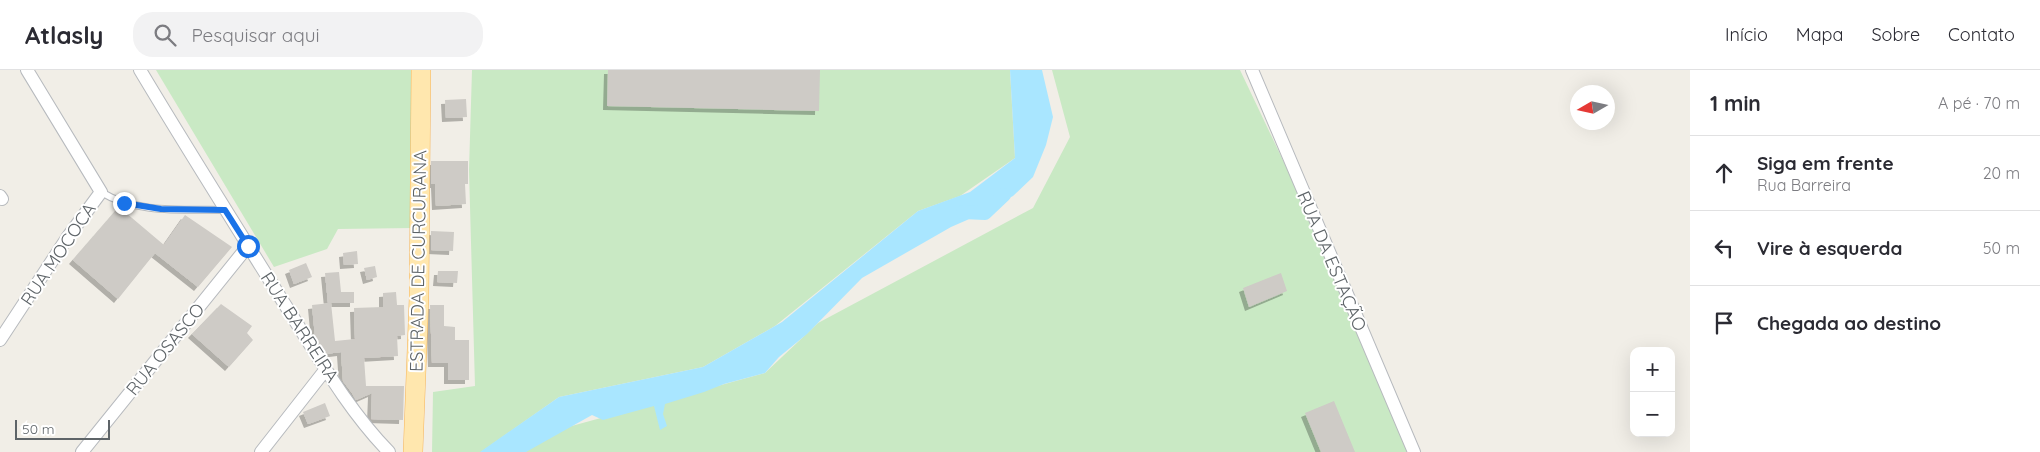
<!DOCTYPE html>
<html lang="pt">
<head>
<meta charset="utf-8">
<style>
  :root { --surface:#fff; --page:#f2f2f3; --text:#2b2b33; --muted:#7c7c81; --line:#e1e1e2 }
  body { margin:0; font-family:Quicksand,sans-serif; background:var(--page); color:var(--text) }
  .controls { position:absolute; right:15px; bottom:15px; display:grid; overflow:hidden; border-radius:10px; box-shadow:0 5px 20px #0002 }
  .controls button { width:45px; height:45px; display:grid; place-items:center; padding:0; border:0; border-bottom:1px solid var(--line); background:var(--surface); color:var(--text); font:25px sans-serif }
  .compass { position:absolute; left:1570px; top:15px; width:45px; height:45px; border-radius:50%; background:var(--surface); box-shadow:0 5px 20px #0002; rotate:261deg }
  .scale { position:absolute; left:15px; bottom:12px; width:95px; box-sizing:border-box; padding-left:5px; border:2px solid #5e6468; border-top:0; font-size:14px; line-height:18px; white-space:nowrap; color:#5e6468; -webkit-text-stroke:4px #fff; paint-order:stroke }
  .stop { position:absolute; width:15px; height:15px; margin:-11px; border:4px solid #1a73e8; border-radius:50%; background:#fff }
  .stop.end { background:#1a73e8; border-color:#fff; box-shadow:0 1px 5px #0008 }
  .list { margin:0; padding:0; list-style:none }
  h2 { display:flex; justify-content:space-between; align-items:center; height:65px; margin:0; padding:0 20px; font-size:21px }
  h2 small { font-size:16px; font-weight:400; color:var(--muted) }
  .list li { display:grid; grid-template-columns:32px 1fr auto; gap:15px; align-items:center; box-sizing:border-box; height:75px; padding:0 20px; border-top:1px solid var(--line) }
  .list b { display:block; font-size:19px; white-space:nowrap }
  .list p { margin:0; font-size:16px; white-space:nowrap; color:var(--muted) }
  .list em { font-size:16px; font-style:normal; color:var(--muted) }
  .icon { flex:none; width:28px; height:28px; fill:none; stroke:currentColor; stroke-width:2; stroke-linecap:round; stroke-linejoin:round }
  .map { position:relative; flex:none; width:1690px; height:382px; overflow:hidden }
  header { display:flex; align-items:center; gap:30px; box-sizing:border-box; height:70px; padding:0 25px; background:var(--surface); border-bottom:1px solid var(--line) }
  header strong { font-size:24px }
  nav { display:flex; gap:28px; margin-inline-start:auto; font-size:18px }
  .search { width:350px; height:45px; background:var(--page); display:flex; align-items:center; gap:12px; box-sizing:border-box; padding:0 18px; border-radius:20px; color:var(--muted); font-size:19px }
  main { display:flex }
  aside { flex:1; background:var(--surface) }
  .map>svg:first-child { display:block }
  .green { fill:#c9e9c4 }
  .water { fill:#a9e6ff }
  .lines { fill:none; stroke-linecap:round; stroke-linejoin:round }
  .canal { stroke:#a9e6ff; stroke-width:14 }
  .building { fill:#cecbc6; filter:url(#shadow) }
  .service-casing { stroke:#b7babe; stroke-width:8 }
  .minor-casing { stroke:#b7babe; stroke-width:14 }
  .primary-casing { stroke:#f6b55c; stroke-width:20 }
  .service { stroke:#fff; stroke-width:6 }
  .minor { stroke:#fff; stroke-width:12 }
  .primary { stroke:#ffe7ae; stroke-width:19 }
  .route { stroke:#1a73e8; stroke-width:6 }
  .labels { text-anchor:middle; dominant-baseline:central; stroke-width:4; stroke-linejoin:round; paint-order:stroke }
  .street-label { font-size:18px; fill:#5e6468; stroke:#fff }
</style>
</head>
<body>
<header>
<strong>Atlasly</strong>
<div class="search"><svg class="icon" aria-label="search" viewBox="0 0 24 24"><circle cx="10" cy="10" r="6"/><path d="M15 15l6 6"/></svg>Pesquisar aqui</div>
<nav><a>Início</a><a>Mapa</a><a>Sobre</a><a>Contato</a></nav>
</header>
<main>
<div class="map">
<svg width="1690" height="382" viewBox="0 0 1690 382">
  <defs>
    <filter id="shadow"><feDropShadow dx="-4" dy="4" stdDeviation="0" flood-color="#0004"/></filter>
  </defs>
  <rect width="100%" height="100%" fill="#f1eee7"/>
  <path class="green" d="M156 0H411L413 158 338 159 327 179 274 197Z
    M472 0H1010L1015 88 960 126 918 141 775 256 703 297 559 327 481 382H432L433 322 475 316 469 100Z
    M1052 0H1240L1340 210 1407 382H523L568 357 765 303 818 253 1033 138 1070 67Z"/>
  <path class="water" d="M1010 0H1042L1053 47 1046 75 1033 107 1013 126 967 150 951 157 862 208 807 264 779 287 765 303 724 314 704 322 665 334 663 344 667 356 660 360 654 336 603 350 592 345 526 382H480L559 327 703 297 782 252 918 141 970 122 1015 88Z"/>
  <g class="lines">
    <path class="canal" d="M963 142 985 143 1004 125"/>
  </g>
  <path class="building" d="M608 0H820L819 41 607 36Z
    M466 29 467 47 446 48 445 30Z
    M431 91H468V114H465L466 134 436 136 435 114H431Z
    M119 137 164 175 185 145 232 177 198 217 155 183 118 229 73 190Z
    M431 161 454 162 453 181 431 180Z
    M357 181 358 194 344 195 343 183Z
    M306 193 312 207 294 214 289 200Z
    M375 196 377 207 367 210 364 198Z
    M438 201H458L457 213 437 212Z
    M339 202 341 222H354V233H328L325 203Z
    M1281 203 1287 221 1249 237 1243 218Z
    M396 222 397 235H404L405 265 397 266 398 286 364 288 366 316H404L403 350 371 349 372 323 356 330 352 323 343 311 341 282 325 284 315 267 312 235 331 233 335 271 355 269 354 238 383 237V223Z
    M221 234 252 256 247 263 253 270 229 297 192 264Z
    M430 235H444V256L455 257V270H469V310H448V293H432Z
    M1334 331 1355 382H1321L1305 343Z
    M325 333 330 346 308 354 303 342Z"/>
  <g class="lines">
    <defs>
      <path id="service" d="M101 122C136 144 185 139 225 140"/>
      <path id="minor" d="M140 0C186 77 234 153 282 230 315 281 346 338 389 382
        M1252 0 1414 382
        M0 126 2 129
        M0 270 67 168 101 122 27 0
        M82 382 248 176
        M261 382 326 299"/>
      <path id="primary" d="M413 382 419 227 421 0"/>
    </defs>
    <use href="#service" class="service-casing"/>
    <use href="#minor" class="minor-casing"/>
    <use href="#primary" class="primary-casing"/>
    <use href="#service" class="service"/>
    <use href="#minor" class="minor"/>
    <use href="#primary" class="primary"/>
  </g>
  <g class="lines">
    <path class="route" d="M124 133 161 139 225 140 248 176"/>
  </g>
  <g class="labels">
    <g class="street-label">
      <text transform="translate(58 184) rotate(-56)">RUA MOCOCA</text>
      <text transform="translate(418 191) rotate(-89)">ESTRADA DE CURCURANA</text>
      <text transform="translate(1332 191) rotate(67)">RUA DA ESTAÇÃO</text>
      <text transform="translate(300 257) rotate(57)">RUA BARREIRA</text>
      <text transform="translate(165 279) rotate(-51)">RUA OSASCO</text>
    </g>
  </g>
</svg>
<div class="controls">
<button>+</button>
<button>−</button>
</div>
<svg class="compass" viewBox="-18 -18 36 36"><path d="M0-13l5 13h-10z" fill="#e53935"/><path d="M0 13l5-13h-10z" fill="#7c7c81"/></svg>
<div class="scale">50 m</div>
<div class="stop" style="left:248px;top:176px"></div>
<div class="stop end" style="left:124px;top:133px"></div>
</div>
<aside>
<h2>1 min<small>A pé · 70 m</small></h2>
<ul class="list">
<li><svg class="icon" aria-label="ahead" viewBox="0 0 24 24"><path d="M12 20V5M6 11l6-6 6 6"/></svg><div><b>Siga em frente</b><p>Rua Barreira</p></div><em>20 m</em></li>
<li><svg class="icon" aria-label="left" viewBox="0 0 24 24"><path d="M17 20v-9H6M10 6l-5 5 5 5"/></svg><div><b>Vire à esquerda</b></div><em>50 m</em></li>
<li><svg class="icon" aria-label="arrive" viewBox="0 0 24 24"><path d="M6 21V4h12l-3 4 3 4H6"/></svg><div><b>Chegada ao destino</b></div></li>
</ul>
</aside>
</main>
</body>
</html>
